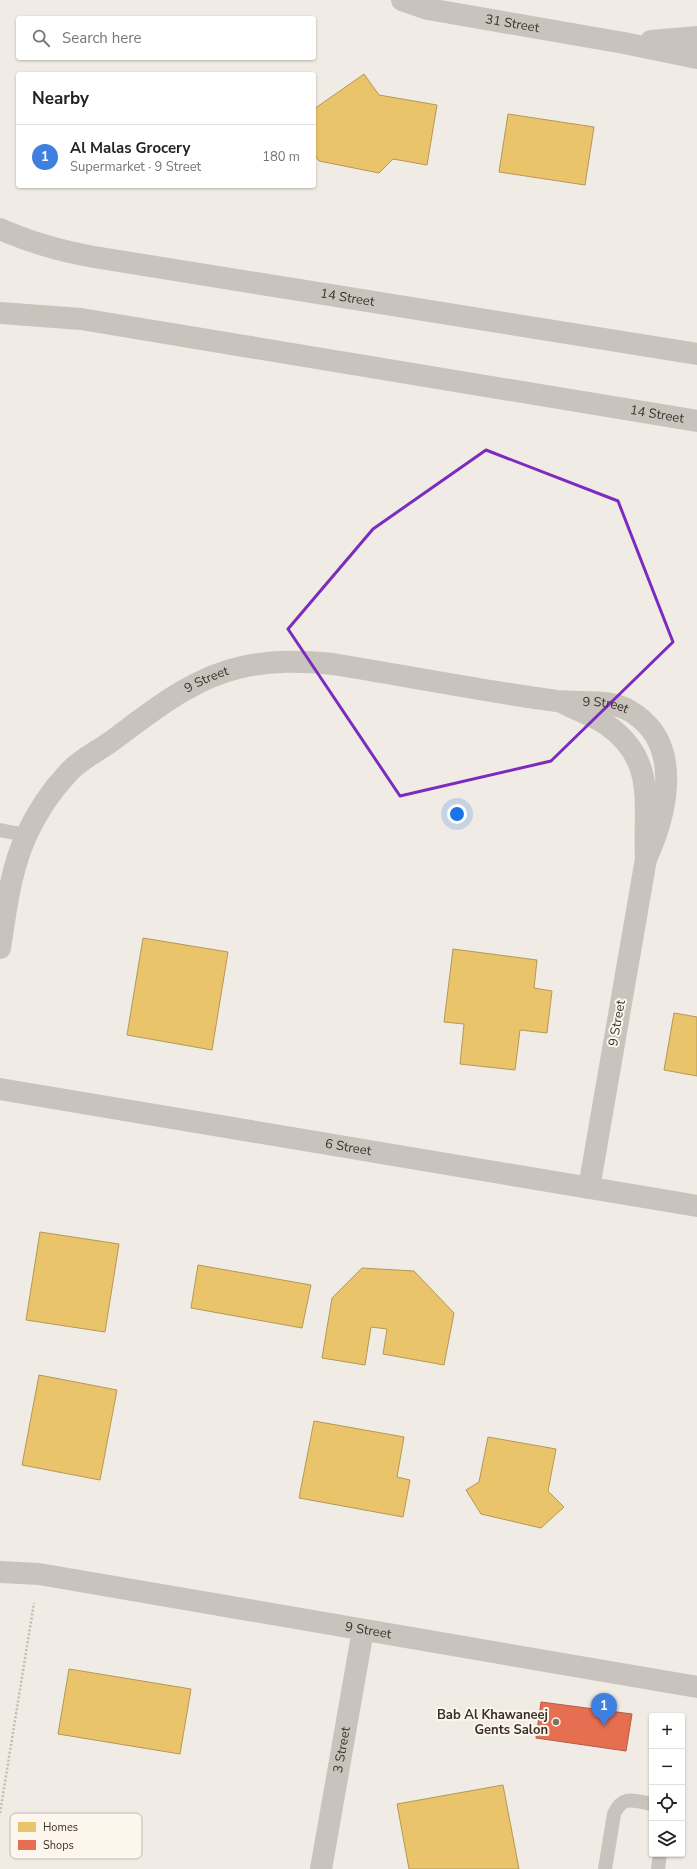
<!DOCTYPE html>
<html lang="en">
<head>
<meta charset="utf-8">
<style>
  :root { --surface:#fff; --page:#f2f2f2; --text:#222; --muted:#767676; --line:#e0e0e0; --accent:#7a716b }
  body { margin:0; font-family:"Nunito Sans",sans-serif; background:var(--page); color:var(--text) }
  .controls { position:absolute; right:12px; bottom:12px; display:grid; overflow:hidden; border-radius:4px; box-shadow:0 1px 3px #0004 }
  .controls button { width:36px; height:36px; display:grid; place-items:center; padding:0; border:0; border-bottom:1px solid var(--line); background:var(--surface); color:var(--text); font:20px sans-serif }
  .you { position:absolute; left:457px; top:814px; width:14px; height:14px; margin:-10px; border:3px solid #fff; border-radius:50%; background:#1a73e8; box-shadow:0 0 0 6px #1a73e833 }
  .badge { display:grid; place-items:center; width:26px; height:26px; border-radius:50%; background:var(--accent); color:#fff; font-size:13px; font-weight:700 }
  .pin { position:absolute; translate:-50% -33px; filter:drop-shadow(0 1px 2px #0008) }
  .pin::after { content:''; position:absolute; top:21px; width:14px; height:12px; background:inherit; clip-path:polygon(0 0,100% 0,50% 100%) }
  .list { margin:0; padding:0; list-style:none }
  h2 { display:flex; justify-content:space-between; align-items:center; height:52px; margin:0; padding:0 16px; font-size:17px }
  h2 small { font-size:13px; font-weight:400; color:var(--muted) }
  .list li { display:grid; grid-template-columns:26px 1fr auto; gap:12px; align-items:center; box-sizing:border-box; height:64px; padding:0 16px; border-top:1px solid var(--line) }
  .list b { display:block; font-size:15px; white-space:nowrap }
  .list p { margin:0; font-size:13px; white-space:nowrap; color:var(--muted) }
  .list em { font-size:13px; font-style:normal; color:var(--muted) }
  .icon { flex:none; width:22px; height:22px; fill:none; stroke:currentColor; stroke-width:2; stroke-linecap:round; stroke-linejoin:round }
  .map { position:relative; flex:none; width:697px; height:1869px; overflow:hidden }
  .search { position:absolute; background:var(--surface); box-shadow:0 1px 3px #0004; left:16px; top:16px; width:300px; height:44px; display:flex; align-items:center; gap:10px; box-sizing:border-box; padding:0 14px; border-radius:4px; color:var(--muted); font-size:15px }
  .panel { position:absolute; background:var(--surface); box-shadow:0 1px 3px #0004; left:16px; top:72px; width:300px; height:116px; border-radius:4px }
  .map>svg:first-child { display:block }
  .homes { fill:#e9c46a; stroke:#b59857 }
  .shops { fill:#e76f51; stroke:#b35c45 }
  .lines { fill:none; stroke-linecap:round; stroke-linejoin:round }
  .path { stroke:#c2bcb5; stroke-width:2.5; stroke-dasharray:2 2; stroke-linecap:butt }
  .lane { stroke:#c9c3bd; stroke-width:14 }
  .street { stroke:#c9c3bd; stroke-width:22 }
  .marked { fill:none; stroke:#7b2cbf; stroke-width:3; stroke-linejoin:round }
  .poi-dot { fill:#7a716b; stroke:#fcf6ed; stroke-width:1.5 }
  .labels { text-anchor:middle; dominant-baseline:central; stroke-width:4; stroke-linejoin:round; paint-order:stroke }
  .street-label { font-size:13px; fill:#3b302a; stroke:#fcf6ed }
  .poi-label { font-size:13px; font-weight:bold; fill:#3b302a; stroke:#fcf6ed; text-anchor:end }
  .key { fill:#fcf6ed; stroke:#c2bbb2; stroke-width:1 }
  .key-label { font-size:11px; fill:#3b302a }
</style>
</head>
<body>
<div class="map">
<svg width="697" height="1869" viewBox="0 0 697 1869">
  <rect width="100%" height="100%" fill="#f0ebe4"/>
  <path class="homes" d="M364 74 379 95 437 105 427 165 393 159 379 173 319 161 314 154V109Z
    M508 114 594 127 585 185 499 172Z
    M143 938 228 952 212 1050 127 1035Z
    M453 949 537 960 534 988 552 991 547 1033 520 1030 515 1070 460 1064 464 1024 444 1022Z
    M674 1013 697 1017V1076L664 1070Z
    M40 1232 119 1244 105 1332 26 1320Z
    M198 1265 311 1285 302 1328 191 1308Z
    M362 1268 414 1271 454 1313 444 1365 383 1354 387 1329 371 1327 365 1365 322 1358 332 1298Z
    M39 1375 117 1390 100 1480 22 1465Z
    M314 1421 404 1437 397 1477 410 1480 403 1517 299 1498Z
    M488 1437 556 1449 548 1491 564 1507 541 1528 481 1514 466 1490 479 1482Z
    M69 1669 191 1689 180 1754 58 1734Z
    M503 1785 519 1869H409L397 1804Z"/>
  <path class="shops" d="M541 1702 632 1714 626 1751 536 1738Z"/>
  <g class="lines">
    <path class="path" d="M0 1813 34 1603"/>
    <path class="lane" d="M0 830 26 835
      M605 1869 614 1814C623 1794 635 1801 652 1804
      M658 1869 660 1854"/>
    <g class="street">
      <path id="s1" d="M402 0 428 9 624 43 697 58"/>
      <path d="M651 41 697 37"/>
      <path id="s2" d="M0 229C31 243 61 251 94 257L697 354"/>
      <path id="s3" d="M0 313 81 319 697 421"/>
      <path d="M565 704C579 711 594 716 607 725 658 761 643 806 646 859L589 1188"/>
      <path id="s4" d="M0 948C6 910 10 872 26 836 36 814 51 791 68 773 78 761 96 752 109 743 150 713 191 678 242 667 273 660 302 661 333 664 407 676 482 691 557 701 585 704 612 697 636 715 683 748 666 816 646 859"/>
      <path id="s5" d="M0 1089 697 1206"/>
      <path id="s6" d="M0 1572 39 1574 697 1687"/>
      <path id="s7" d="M321 1869 363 1630"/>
    </g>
  </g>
  <path class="marked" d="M486 450 618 501 673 642 551 761 400 796 288 629 373 529Z"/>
  <circle class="poi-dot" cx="556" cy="1722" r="4"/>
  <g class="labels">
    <g class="street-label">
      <text stroke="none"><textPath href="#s1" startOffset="113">31 Street</textPath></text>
      <text stroke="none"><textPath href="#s2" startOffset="355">14 Street</textPath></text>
      <text stroke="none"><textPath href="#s3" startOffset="665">14 Street</textPath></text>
      <text stroke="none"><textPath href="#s4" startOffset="359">9 Street</textPath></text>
      <text stroke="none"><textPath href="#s4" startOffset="764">9 Street</textPath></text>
      <text transform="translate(617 1023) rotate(-80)">9 Street</text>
      <text stroke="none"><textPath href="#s5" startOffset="353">6 Street</textPath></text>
      <text stroke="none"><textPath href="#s6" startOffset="373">9 Street</textPath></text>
      <text stroke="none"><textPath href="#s7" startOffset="121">3 Street</textPath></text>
    </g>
    <g class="poi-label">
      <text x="548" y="1715">Bab Al Khawaneej<tspan x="548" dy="15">Gents Salon</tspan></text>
    </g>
  </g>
  <rect x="10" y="1813" width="132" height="46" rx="6" class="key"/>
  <rect x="18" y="1822" width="18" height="10" fill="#e9c46a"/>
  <rect x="18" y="1840" width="18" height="10" fill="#e76f51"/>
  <g class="key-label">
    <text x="43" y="1831">Homes</text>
    <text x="43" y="1849">Shops</text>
  </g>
</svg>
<div class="controls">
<button>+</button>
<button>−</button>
<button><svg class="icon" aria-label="locate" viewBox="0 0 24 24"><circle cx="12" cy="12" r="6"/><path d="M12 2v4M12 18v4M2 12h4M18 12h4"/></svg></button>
<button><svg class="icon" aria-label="layers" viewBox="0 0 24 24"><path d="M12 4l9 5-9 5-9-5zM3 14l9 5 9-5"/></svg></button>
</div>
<div class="you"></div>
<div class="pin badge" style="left:604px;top:1726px;background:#3f7fe0">1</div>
<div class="search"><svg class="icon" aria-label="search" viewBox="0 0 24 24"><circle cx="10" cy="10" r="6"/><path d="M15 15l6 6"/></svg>Search here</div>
<section class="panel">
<h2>Nearby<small></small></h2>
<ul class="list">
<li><span class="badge" style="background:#3f7fe0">1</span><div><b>Al Malas Grocery</b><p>Supermarket · 9 Street</p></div><em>180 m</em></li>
</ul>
</section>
</div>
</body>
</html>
